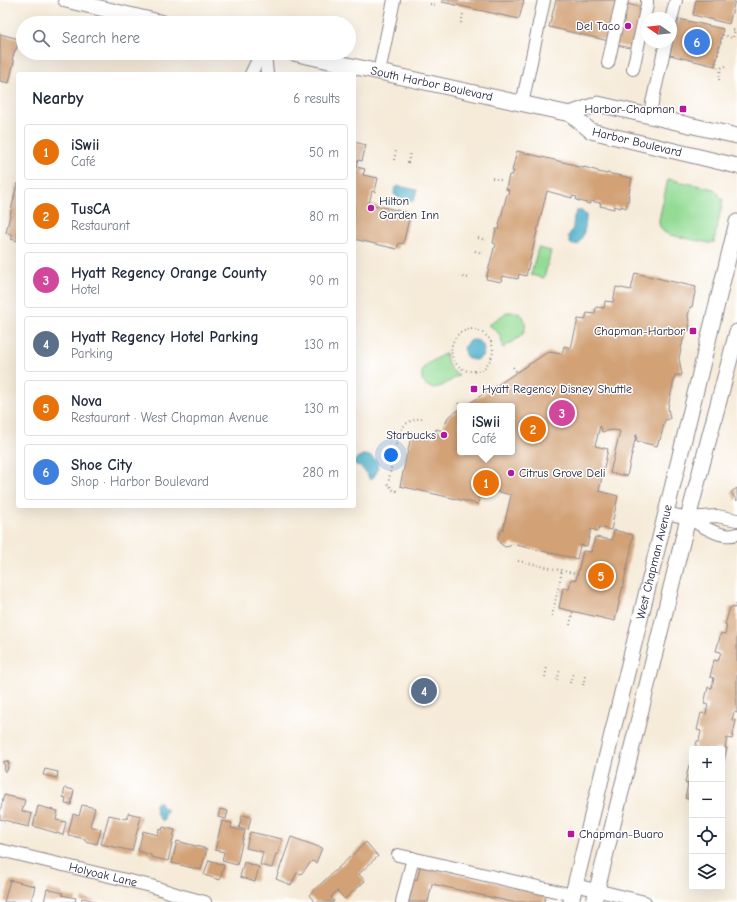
<!DOCTYPE html>
<html lang="en">
<head>
<meta charset="utf-8">
<style>
  :root { --surface:#fff; --page:#f6f6f7; --text:#1f2937; --muted:#747a83; --line:#e0e1e3; --accent:#0f766e }
  body { margin:0; font-family:"Comic Neue",sans-serif; background:var(--page); color:var(--text) }
  .controls { position:absolute; right:12px; bottom:12px; display:grid; overflow:hidden; border-radius:4px; box-shadow:0 4px 16px #0002 }
  .controls button { width:36px; height:36px; display:grid; place-items:center; padding:0; border:0; border-bottom:1px solid var(--line); background:var(--surface); color:var(--text); font:20px sans-serif }
  .compass { position:absolute; left:641px; top:12px; width:36px; height:36px; border-radius:50%; background:var(--surface); box-shadow:0 4px 16px #0002; rotate:284deg }
  .you { position:absolute; left:391px; top:455px; width:14px; height:14px; margin:-10px; border:3px solid #fff; border-radius:50%; background:#1a73e8; box-shadow:0 0 0 6px #1a73e833 }
  .badge { display:grid; place-items:center; width:26px; height:26px; border-radius:50%; background:var(--accent); color:#fff; font-size:13px; font-weight:700 }
  .pin { position:absolute; translate:-50% -50%; border:2px solid #fff; box-shadow:0 1px 4px #0006 }
  .popup { position:absolute; left:457px; top:403px; width:58px; height:52px; box-sizing:border-box; display:grid; place-content:center; border-radius:4px; background:var(--surface); filter:drop-shadow(0 1px 3px #0005); font-size:13px; white-space:nowrap; color:var(--muted) }
  .popup b { font-size:15px; color:var(--text) }
  .popup::after { content:''; position:absolute; left:50%; top:100%; margin-left:-8px; border:8px solid transparent; border-top-color:var(--surface) }
  .list { margin:0; padding:0; list-style:none }
  h2 { display:flex; justify-content:space-between; align-items:center; height:52px; margin:0; padding:0 16px; font-size:17px }
  h2 small { font-size:13px; font-weight:400; color:var(--muted) }
  .list li { display:grid; grid-template-columns:26px 1fr auto; gap:12px; align-items:center; box-sizing:border-box; height:56px; margin:0 8px 8px; padding:0 8px; border:1px solid var(--line); border-radius:4px }
  .list b { display:block; font-size:15px; white-space:nowrap }
  .list p { margin:0; font-size:13px; white-space:nowrap; color:var(--muted) }
  .list em { font-size:13px; font-style:normal; color:var(--muted) }
  .icon { flex:none; width:22px; height:22px; fill:none; stroke:currentColor; stroke-width:2; stroke-linecap:round; stroke-linejoin:round }
  .map { position:relative; flex:none; width:737px; height:902px; overflow:hidden }
  .search { position:absolute; background:var(--surface); box-shadow:0 4px 16px #0002; left:16px; top:16px; width:340px; height:44px; display:flex; align-items:center; gap:10px; box-sizing:border-box; padding:0 14px; border-radius:22px; color:var(--muted); font-size:15px }
  .panel { position:absolute; background:var(--surface); box-shadow:0 4px 16px #0002; left:16px; top:72px; width:340px; height:436px; border-radius:4px }
  .map>svg:first-child { display:block }
  .grass { fill:#94dc96; stroke:#5b7f68 }
  .water { fill:#49aec9; stroke:#366882 }
  .building { fill:#d2a176 }
  .lines { fill:none; stroke-linecap:round; stroke-linejoin:round }
  .minor-casing { stroke:#8c868a; stroke-width:14 }
  .major-casing { stroke:#8c868a; stroke-width:17 }
  .path { stroke:#8c868a; stroke-width:2; stroke-dasharray:1 3; stroke-linecap:butt }
  .minor { stroke:#fff; stroke-width:12 }
  .major { stroke:#fff; stroke-width:15 }
  .poi-dot { fill:#b5179e; stroke:#fff; stroke-width:1.5 }
  .labels { text-anchor:middle; dominant-baseline:central; stroke-width:3; stroke-linejoin:round; paint-order:stroke }
  .poi-label { font-size:12px; fill:#22223b; stroke:#fff; text-anchor:end }
  .street-label { font-size:12px; fill:#22223b; stroke:#fff }
</style>
</head>
<body>
<div class="map">
<svg width="737" height="902" viewBox="0 0 737 902">
  <rect width="100%" height="100%" fill="#fff"/>
  <filter id="ink" filterUnits="userSpaceOnUse"><feTurbulence type="fractalNoise" baseFrequency=".025" numOctaves="2"/><feDisplacementMap in="SourceGraphic" scale="8" xChannelSelector="R" yChannelSelector="G"/><feConvolveMatrix kernelMatrix="1 2 1 2 8 2 1 2 1" color-interpolation-filters="sRGB"/></filter>
  <filter id="wash" filterUnits="userSpaceOnUse"><feTurbulence type="fractalNoise" baseFrequency=".012" numOctaves="4" result="noise"/><feDisplacementMap in="SourceGraphic" scale="16" xChannelSelector="R" yChannelSelector="G"/><feGaussianBlur stdDeviation="0.9" result="paint"/><feColorMatrix in="noise" values="0 0 0 0 0 0 0 0 0 0 0 0 0 0 0 0 0 1.4 0 .05"/><feComposite in="paint" operator="in"/></filter>
  <g filter="url(#wash)">
    <rect width="100%" height="100%" fill="#f6ebd9"/>
    <path class="grass" d="M668 179 714 189 723 200 714 242 709 243 670 235C662 232 659 228 659 220Z
      M538 248 551 251 544 278 531 275Z
      M507 312C512 312 516 312 520 314 527 318 527 330 521 336 516 340 509 344 503 348 502 336 498 330 488 325Z
      M446 353C447 364 449 370 459 375 449 381 436 394 425 384 423 382 423 382 422 379 421 375 422 370 424 367 428 363 441 356 446 353Z"/>
    <path class="water" d="M398 186 417 190 414 201 396 197V195L394 194 395 187 397 188Z
      M577 211C581 210 583 211 585 215H586C586 226 584 235 578 245L576 244 572 245 569 242 570 238 568 237 573 228 574 216 575 215Z
      M464 350a10 10 0 1 1 20 0a10 10 0 1 1-20 0Z
      M363 455C379 455 383 471 370 480 367 472 362 467 354 464 354 459 358 457 363 455Z
      M157 802H160L162 807 167 810C167 813 164 814 164 816 164 819 165 819 163 821 157 818 155 810 155 804Z"/>
    <g id="blocks">
      <path class="building" d="M442 0H524L519 19 442 2Z
        M556 0H618L609 41 549 27Z
        M696 0H735L729 24 693 15Z
        M623 3 643 8 634 49 614 44Z
        M679 19 723 29 715 66 670 55Z
        M0 34 19 39 16 50H15L12 60 14 61 9 83 0 81Z
        M354 142 366 145 362 161 358 160 356 167 365 169 363 175 378 178 375 192 372 191 369 204 406 212 405 218 409 219 403 244 399 243 397 249 354 239Z
        M517 151 575 165 574 166 584 168V167L598 171V172L607 174V173L632 178 628 197H629L626 208 621 206V208L614 206V209L600 206 601 203 590 201V204L576 200 577 197 572 196V198L547 191 526 276 519 274 518 279 503 276 501 282 486 279 494 248H495L496 244 493 243 496 229H499L500 225H499L507 194H508L509 190 506 189 509 175H512L514 171H512Z
        M17 184H18V241L11 239 13 235 6 233Z
        M635 273 696 287 692 307H690L688 316 690 330 685 331 679 358 682 375H675L668 407 670 419 665 420 660 440H659L657 446 636 441 637 435H636L627 476 610 473 620 431 613 430 602 432 601 427 600 426 595 446 608 449 599 491 618 496 611 530 599 527 598 531 591 529 587 546 580 545 577 559 512 544 510 546 505 547 502 545 500 543 498 540V536L500 532 503 530 511 495 488 489 486 497 480 496 478 504 400 486 412 432 435 437 436 429 443 431 445 423H446L448 417 460 409V452H512V406H465L548 352 562 354 564 346 571 348 578 319 585 320 587 313 595 314 596 307 604 308 605 301 613 302 616 287 631 290Z
        M737 488V501L731 492Z
        M614 530 633 535 631 545H632L615 621 559 608 563 588 569 589 571 579 576 580 583 551 591 552 595 537 612 540Z
        M736 604 737 605V713L734 712 732 720 736 721 732 739 727 738 725 748H727L723 764 722 749H695L697 741H699L701 731 697 730 701 713 706 714 708 705 704 704 708 687 712 688 714 678 710 677 714 660 718 661 721 652 716 651 721 633 725 634 727 625H725L730 607 735 608Z
        M4 761 9 762 7 771H4L5 765 3 764Z
        M689 765 692 766V800L685 798 688 784 685 783Z
        M45 769 58 772 57 778 43 775Z
        M65 788 74 790 71 805 65 804 66 798 63 797Z
        M4 795 25 800 22 811 32 814 29 827 12 823V822L0 819V812Z
        M82 805 95 808 90 826 101 829 97 844 85 841V839L68 835 73 814 79 816Z
        M38 806 58 811 56 820 66 822 63 835 33 826Z
        M220 809 228 811 226 819 218 817Z
        M128 813 141 816 132 851 101 844 109 815 127 819Z
        M242 815 251 817 248 830 239 828Z
        M222 821 232 823 231 828 245 831 237 865 222 861 224 852 215 850Z
        M163 827 175 830 168 861 151 857V855L138 851 143 831 158 835 159 829 162 830Z
        M250 832 282 839 278 854H276L272 868 260 865 263 852 246 848Z
        M291 837 322 848 316 863 312 861 301 874 297 873 291 885 276 879Z
        M177 841 207 849 201 870 172 863Z
        M366 842 378 856 359 874 365 881 345 899 337 891 331 897 334 901 333 902H315L309 895Z
        M209 860 224 865 220 880 204 875Z
        M244 862 259 867 255 882 240 877Z
        M420 866 546 894 544 902H512L432 884 428 902H409L414 879 417 880Z
        M10 880 35 886 31 902H4Z
        M47 889 63 893 62 895 76 898 75 902H44Z
        M82 898 95 901V902H81Z"/>
    </g>
  </g>
  <g filter="url(#ink)">
    <use href="#blocks" fill-opacity="0" stroke="#8c868a" stroke-width="1"/>
    <g class="lines">
      <defs>
        <g id="minor">
          <path d="M671 20 676 0"/>
          <path d="M265 53 267 74"/>
          <path d="M608 63 622 0"/>
          <path d="M633 69 647 5V0"/>
          <path d="M379 72 394 0"/>
          <path d="M251 74 261 53"/>
          <path d="M522 104 544 0"/>
          <path d="M649 116 666 42"/>
          <path d="M666 513 688 518 717 516 737 520"/>
          <path d="M688 518C701 525 722 540 737 534"/>
          <path id="s1" d="M0 850 151 886 179 895 205 902"/>
          <path d="M398 855 573 895"/>
          <path d="M575 885 645 902"/>
          <path d="M402 902 413 858"/>
        </g>
        <g id="major">
          <path d="M66 0 163 23"/>
          <path id="s2" d="M293 53 570 114 591 131 737 166"/>
          <path d="M570 114 598 104 737 136"/>
          <path id="s3" d="M571 902 737 222"/>
          <path d="M594 902 688 518 737 332"/>
        </g>
      </defs>
      <use href="#minor" class="minor-casing"/>
      <use href="#major" class="major-casing"/>
      <path class="path" d="M430 4 437 5
        M461 23 463 14
        M726 66 721 68 715 67 723 35 733 38 735 30H733
        M719 80 721 68
        M394 160 396 150
        M408 163 410 153
        M492 178 501 180
        M478 238 486 240
        M475 251 483 253
        M463 277 470 278
        M471 329C485 331 496 341 492 356 490 362 486 365 483 370 479 371 474 371 470 371 458 370 449 358 452 345 453 340 457 336 460 332Z
        M513 367 517 372
        M458 403 460 407
        M397 491H394L388 484C391 471 396 433 405 425 410 420 416 419 422 418
        M518 561 578 574
        M552 616 562 571
        M570 625 573 611
        M545 677 547 667
        M557 680 560 670
        M570 683 573 673
        M583 685 585 676"/>
      <use href="#minor" class="minor"/>
      <use href="#major" class="major"/>
    </g>
  </g>
  <g class="poi-dot">
    <circle cx="628" cy="26" r="4"/>
    <rect x="679" y="105" width="8" height="8" rx="2"/>
    <circle cx="371" cy="208" r="4"/>
    <rect x="689" y="327" width="8" height="8" rx="2"/>
    <rect x="470" y="385" width="8" height="8" rx="2"/>
    <circle cx="444" cy="435" r="4"/>
    <circle cx="511" cy="473" r="4"/>
    <rect x="567" y="830" width="8" height="8" rx="2"/>
  </g>
  <g class="labels">
    <g class="poi-label">
      <text x="620" y="26">Del Taco</text>
      <text x="675" y="109">Harbor-Chapman</text>
      <text x="379" y="201" text-anchor="start">Hilton<tspan x="379" dy="14">Garden Inn</tspan></text>
      <text x="685" y="331">Chapman-Harbor</text>
      <text x="482" y="389" text-anchor="start">Hyatt Regency Disney Shuttle</text>
      <text x="436" y="435">Starbucks</text>
      <text x="519" y="473" text-anchor="start">Citrus Grove Deli</text>
      <text x="579" y="834" text-anchor="start">Chapman-Buaro</text>
    </g>
    <g class="street-label">
      <text stroke="none"><textPath href="#s2" startOffset="142">South Harbor Boulevard</textPath></text>
      <text stroke="none"><textPath href="#s2" startOffset="358">Harbor Boulevard</textPath></text>
      <text stroke="none"><textPath href="#s3" startOffset="350">West Chapman Avenue</textPath></text>
      <text stroke="none"><textPath href="#s1" startOffset="106">Holyoak Lane</textPath></text>
    </g>
  </g>
</svg>
<div class="controls">
<button>+</button>
<button>−</button>
<button><svg class="icon" aria-label="locate" viewBox="0 0 24 24"><circle cx="12" cy="12" r="6"/><path d="M12 2v4M12 18v4M2 12h4M18 12h4"/></svg></button>
<button><svg class="icon" aria-label="layers" viewBox="0 0 24 24"><path d="M12 4l9 5-9 5-9-5zM3 14l9 5 9-5"/></svg></button>
</div>
<svg class="compass" viewBox="-18 -18 36 36"><path d="M0-13l5 13h-10z" fill="#e53935"/><path d="M0 13l5-13h-10z" fill="#747a83"/></svg>
<div class="you"></div>
<div class="pin badge" style="left:486px;top:483px;background:#e8710a">1</div>
<div class="popup"><b>iSwii</b>Café</div>
<div class="pin badge" style="left:533px;top:429px;background:#e8710a">2</div>
<div class="pin badge" style="left:562px;top:413px;background:#d1479c">3</div>
<div class="pin badge" style="left:424px;top:691px;background:#5c6f8a">4</div>
<div class="pin badge" style="left:601px;top:576px;background:#e8710a">5</div>
<div class="pin badge" style="left:697px;top:42px;background:#3f7fe0">6</div>
<div class="search"><svg class="icon" aria-label="search" viewBox="0 0 24 24"><circle cx="10" cy="10" r="6"/><path d="M15 15l6 6"/></svg>Search here</div>
<section class="panel">
<h2>Nearby<small>6 results</small></h2>
<ul class="list">
<li><span class="badge" style="background:#e8710a">1</span><div><b>iSwii</b><p>Café</p></div><em>50 m</em></li>
<li><span class="badge" style="background:#e8710a">2</span><div><b>TusCA</b><p>Restaurant</p></div><em>80 m</em></li>
<li><span class="badge" style="background:#d1479c">3</span><div><b>Hyatt Regency Orange County</b><p>Hotel</p></div><em>90 m</em></li>
<li><span class="badge" style="background:#5c6f8a">4</span><div><b>Hyatt Regency Hotel Parking</b><p>Parking</p></div><em>130 m</em></li>
<li><span class="badge" style="background:#e8710a">5</span><div><b>Nova</b><p>Restaurant · West Chapman Avenue</p></div><em>130 m</em></li>
<li><span class="badge" style="background:#3f7fe0">6</span><div><b>Shoe City</b><p>Shop · Harbor Boulevard</p></div><em>280 m</em></li>
</ul>
</section>
</div>
</body>
</html>
